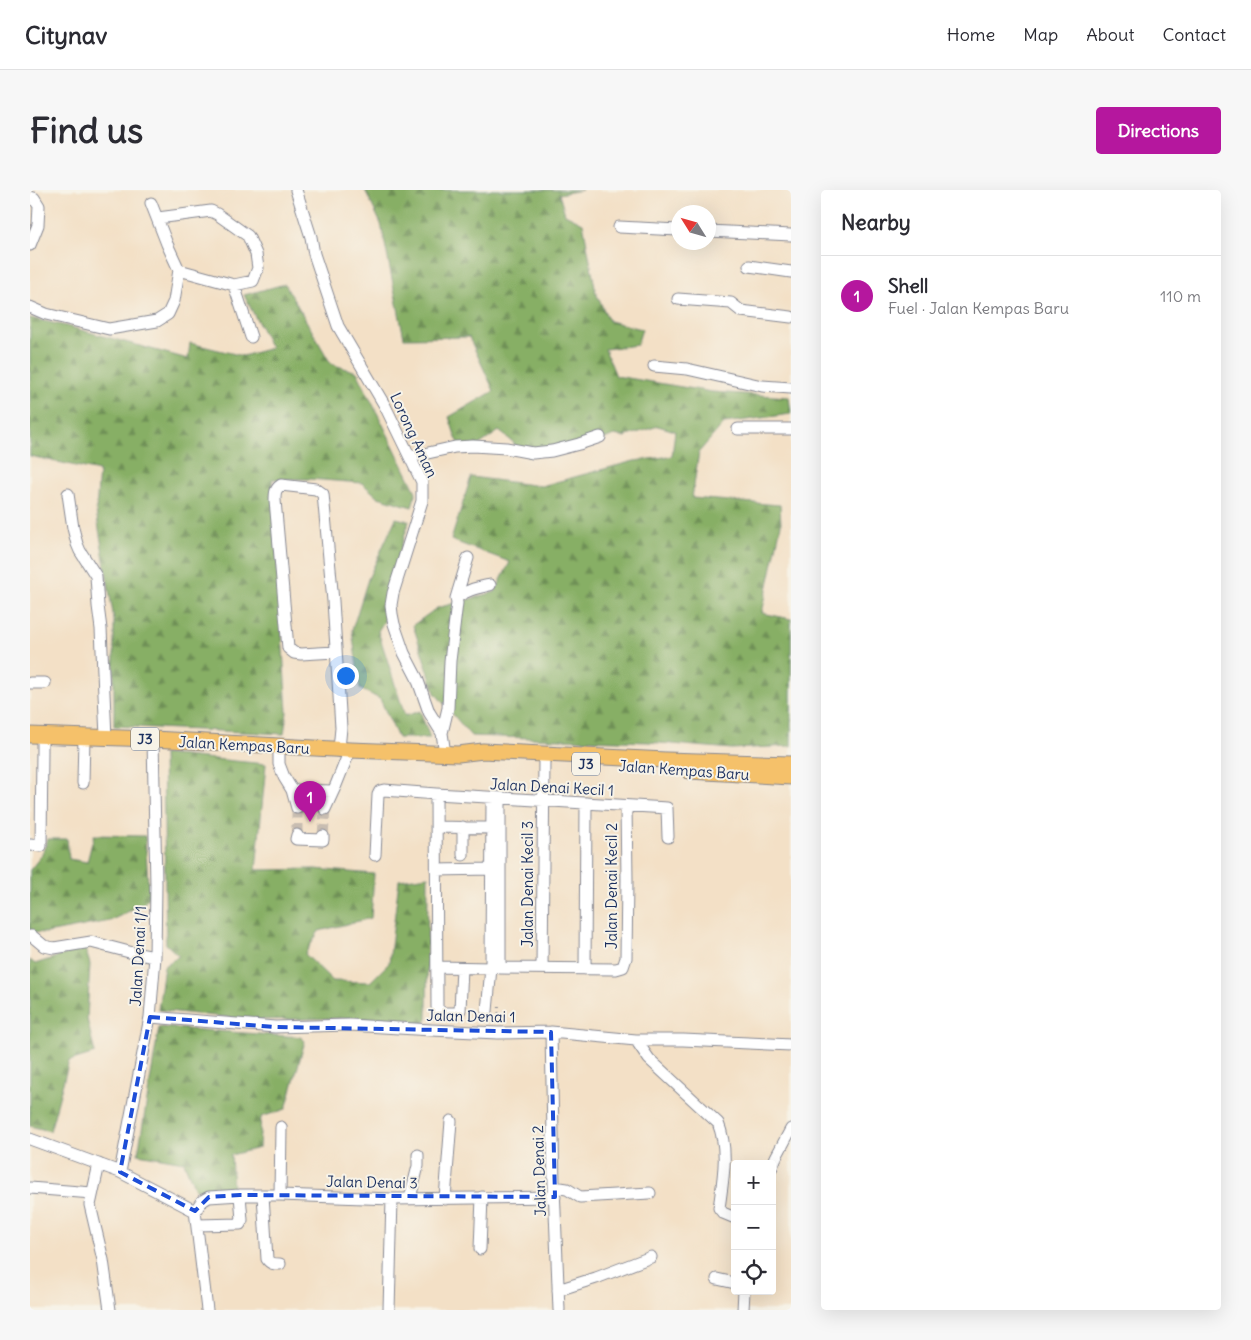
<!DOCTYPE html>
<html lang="en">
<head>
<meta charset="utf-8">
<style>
  :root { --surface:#fff; --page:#f7f7f7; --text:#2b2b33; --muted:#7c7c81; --line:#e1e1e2; --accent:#b5179e }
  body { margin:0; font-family:Delius,sans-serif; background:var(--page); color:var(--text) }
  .controls { position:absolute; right:15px; bottom:15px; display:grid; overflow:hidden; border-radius:5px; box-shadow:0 5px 20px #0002 }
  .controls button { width:45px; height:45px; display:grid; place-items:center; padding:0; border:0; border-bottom:1px solid var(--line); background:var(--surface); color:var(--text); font:25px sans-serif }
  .compass { position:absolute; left:641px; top:15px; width:45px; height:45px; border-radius:50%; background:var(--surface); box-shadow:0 5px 20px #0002; rotate:307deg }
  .you { position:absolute; left:315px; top:485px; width:18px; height:18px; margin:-12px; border:4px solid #fff; border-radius:50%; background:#1a73e8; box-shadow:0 0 0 8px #1a73e833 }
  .badge { display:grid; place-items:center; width:32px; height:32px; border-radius:50%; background:var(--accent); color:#fff; font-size:16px; font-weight:700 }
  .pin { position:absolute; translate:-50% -41px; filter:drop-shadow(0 1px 2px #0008) }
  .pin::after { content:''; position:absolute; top:26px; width:18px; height:15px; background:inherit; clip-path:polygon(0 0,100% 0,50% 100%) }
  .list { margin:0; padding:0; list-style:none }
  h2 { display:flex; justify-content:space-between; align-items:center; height:65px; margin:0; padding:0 20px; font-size:21px }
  h2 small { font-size:16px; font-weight:400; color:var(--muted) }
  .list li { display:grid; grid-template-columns:32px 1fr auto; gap:15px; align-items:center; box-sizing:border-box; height:80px; padding:0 20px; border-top:1px solid var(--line) }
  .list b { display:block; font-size:19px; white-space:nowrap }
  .list p { margin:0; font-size:16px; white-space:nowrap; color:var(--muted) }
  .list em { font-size:16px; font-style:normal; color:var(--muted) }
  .icon { flex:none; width:28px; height:28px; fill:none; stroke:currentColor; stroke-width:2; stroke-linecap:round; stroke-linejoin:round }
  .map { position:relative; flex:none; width:761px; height:1120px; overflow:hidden; border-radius:5px }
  header { display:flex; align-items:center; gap:30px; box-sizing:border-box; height:70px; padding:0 25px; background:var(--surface); border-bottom:1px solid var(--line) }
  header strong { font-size:24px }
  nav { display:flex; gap:28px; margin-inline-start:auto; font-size:18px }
  .intro { display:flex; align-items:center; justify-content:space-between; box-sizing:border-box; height:120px; padding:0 30px }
  h1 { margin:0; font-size:35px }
  .button { padding:12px 22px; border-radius:5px; background:var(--accent); color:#fff; font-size:18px; font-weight:700 }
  main { display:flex; gap:30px; padding:0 30px }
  aside { flex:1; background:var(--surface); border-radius:5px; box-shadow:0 5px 20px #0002 }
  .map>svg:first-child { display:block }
  .forest { fill:url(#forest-firs); stroke:#516f62 }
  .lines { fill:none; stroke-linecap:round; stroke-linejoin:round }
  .minor-tunnel { stroke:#c8bdb1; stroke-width:11; stroke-dasharray:11 5.5; stroke-linecap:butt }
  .minor-casing { stroke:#878892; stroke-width:13 }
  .major-casing { stroke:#878892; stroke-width:17 }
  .path { stroke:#878892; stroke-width:2; stroke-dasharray:1 4; stroke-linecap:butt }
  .minor { stroke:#fff; stroke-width:11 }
  .major { stroke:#f5c16b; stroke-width:15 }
  .marked { fill:none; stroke:#1d4ed8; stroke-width:4; stroke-dasharray:10 6; stroke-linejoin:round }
  .labels { text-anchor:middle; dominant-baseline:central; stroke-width:4; stroke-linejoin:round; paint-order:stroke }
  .shield { fill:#f7f3e8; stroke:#5d6a87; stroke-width:1 }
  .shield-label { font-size:14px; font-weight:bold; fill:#1b2f5e }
  .street-label { font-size:15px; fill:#1b2f5e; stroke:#f7f3e8 }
</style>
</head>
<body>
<header>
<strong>Citynav</strong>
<nav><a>Home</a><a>Map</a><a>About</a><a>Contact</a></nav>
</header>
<div class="intro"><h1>Find us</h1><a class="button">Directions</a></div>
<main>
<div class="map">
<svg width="761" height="1120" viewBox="0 0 761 1120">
  <defs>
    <pattern id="forest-firs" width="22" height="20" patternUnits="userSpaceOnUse" patternTransform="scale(1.25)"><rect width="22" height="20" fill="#87af65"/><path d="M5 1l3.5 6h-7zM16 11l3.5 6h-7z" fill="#6e8f56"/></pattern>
  </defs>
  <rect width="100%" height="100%" fill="#f7f3e8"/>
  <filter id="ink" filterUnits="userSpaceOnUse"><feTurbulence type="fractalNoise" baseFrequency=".02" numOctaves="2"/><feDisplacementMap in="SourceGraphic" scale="10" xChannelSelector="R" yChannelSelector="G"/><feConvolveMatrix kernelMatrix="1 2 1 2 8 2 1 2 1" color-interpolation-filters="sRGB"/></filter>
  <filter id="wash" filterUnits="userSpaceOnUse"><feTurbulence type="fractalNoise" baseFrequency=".0096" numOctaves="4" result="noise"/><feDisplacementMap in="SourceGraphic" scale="20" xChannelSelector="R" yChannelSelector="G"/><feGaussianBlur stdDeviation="1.12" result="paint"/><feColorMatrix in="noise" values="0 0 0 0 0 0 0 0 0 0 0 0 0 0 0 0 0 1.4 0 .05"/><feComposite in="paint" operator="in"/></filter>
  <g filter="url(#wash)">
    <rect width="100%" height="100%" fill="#f3e0c6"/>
    <path class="forest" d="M335 0H552L529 4 535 24 553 33 566 103 579 131 612 139 607 155 575 159 586 186 682 202 759 207 761 224 694 233 669 262 662 308 750 315 751 335 732 423 761 429V556L702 559 618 552 441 546 405 503 383 435 407 418 465 402 480 372 421 350 441 287 511 296 604 271 642 266 645 241 628 236 594 247 584 245 563 254 489 263 483 252 469 241 436 264 426 248 419 227 464 201 439 147 374 148 351 34Z
      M255 94 301 174 327 182 386 302 382 317 348 307 332 293 279 289H242L257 522 254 544 84 536V430L66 321 69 281 0 266V128L36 136 158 169 160 153 213 166 241 158 214 105Z
      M366 328 379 331 354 415 356 428 348 441 375 526 390 521 400 548H368L350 509 330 499 322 440 338 389Z
      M133 564 236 574 226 680 285 679 344 684 341 728 289 741 275 764 303 791 340 792 359 773 369 690 398 686 397 829 393 835 323 828 223 830 128 820 134 776 149 766 136 754Z
      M64 645 115 646 119 708 113 714 80 731 17 743 0 742V680L11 666 18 649H37L39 669 57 672Z
      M55 758 60 774 57 829 65 863 39 871 20 941 0 936V770L5 774Z
      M129 837 271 847 275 851 256 919 231 927 229 958 201 965 203 1000 165 999 154 972 108 964Z"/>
  </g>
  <g filter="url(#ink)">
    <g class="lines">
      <path class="minor-tunnel" d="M267 645V618
        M293 646 295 619"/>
      <defs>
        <path id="minor" d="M266 0 281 47 284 64 308 136 355 216 392 292V311L363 403 361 415 362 424 364 434 374 463 387 488 399 522 412 543 415 564
          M0 7 4 8 9 16 8 35 0 55
          M128 28 181 21 187 24 218 46 226 64 228 78 223 91 204 95 149 80
          M589 37 648 40
          M678 41 761 45
          M719 76 761 82
          M204 95 221 147
          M648 109 701 113 711 121 761 127
          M0 117 16 124 79 139 127 131 138 124 144 111 149 80 137 54 121 13
          M624 176 657 179 732 196 761 198
          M708 239H761
          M380 267 425 257 443 256 476 258 503 263 522 261 549 254 570 247
          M38 304 43 338 47 354 50 361 66 386 68 416 71 439 76 547
          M426 408C436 400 447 398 460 395
          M305 462 271 464 264 463 258 458 245 310C245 303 245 299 251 295L286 299 293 304 303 411 311 538 309 559
          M0 493H15
          M412 543 418 518 420 471 427 413 426 408 438 368
          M249 557V574L254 587 262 600 267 618
          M53 593 54 547
          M262 600 303 601
          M406 604 407 817 408 819 412 823H426L430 820 432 778
          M470 609V778L586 779 593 777 596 768 597 690 596 616
          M295 619 306 595 320 560
          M406 637 462 638
          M433 637V665
          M267 645 266 649 293 650V646
          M0 655 11 656 12 561V545
          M345 665 348 605 350 601 354 600 406 604 637 618 638 647
          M406 680 462 679
          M0 746H2L14 756 24 758 61 752 103 763 125 767
          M407 777 461 778
          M512 778 514 571
          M555 779 556 613
          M457 821 461 778 462 608
          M120 827 245 837 320 835 401 840 468 843 521 842 606 850H653L761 855
          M521 842 524 997 529 1120
          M606 850 619 869 688 933C699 960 693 989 689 1018L693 1023 705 1028
          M0 949 90 982 165 1021
          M69 974 60 1015 73 1070 80 1120
          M742 977 746 967 761 939
          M90 982 120 827 125 767 126 694 123 549
          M524 997 537 999 550 1007 620 1003
          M0 998 62 1003
          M233 1005 237 1069C240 1074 244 1074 250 1074
          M250 1005 251 937
          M380 1008 388 976V965
          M415 1009 421 931
          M165 1021 172 1011 179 1007 210 1005H250L362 1009 525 1007
          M165 1021 177 1120
          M167 1035 210 1034 212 1030 210 1005
          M450 1059 452 1007
          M687 1089 705 1093
          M528 1100 566 1088 621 1067
          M359 1120 362 1009
          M713 1120 714 1101"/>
        <path id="major" d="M0 545 123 549 320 560 428 564 453 561 636 570 761 574
          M659 581 761 587"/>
      </defs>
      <use href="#minor" class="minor-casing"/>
      <use href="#major" class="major-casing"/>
      <path class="path" d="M468 833 469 815"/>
      <use href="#minor" class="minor"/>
      <use href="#major" class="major"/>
    </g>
  </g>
  <path class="marked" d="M120 827 245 837 521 842 525 1007 210 1005 179 1007 165 1021 90 982Z"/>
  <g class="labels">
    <g class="shield">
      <rect x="101" y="537.5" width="28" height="23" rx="4"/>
      <rect x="542" y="562.5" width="28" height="23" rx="4"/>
    </g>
    <g class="shield-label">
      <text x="115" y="549">J3</text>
      <text x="556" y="574">J3</text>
    </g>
    <g class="street-label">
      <text transform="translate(384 245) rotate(65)">Lorong Aman</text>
      <text transform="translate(214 555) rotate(3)">Jalan Kempas Baru</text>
      <text transform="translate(654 580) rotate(4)">Jalan Kempas Baru</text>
      <text transform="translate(522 597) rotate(3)">Jalan Denai Kecil 1</text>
      <text transform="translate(497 694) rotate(-90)">Jalan Denai Kecil 3</text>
      <text transform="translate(581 696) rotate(-90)">Jalan Denai Kecil 2</text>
      <text transform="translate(108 766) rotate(-87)">Jalan Denai 1/1</text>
      <text transform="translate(441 826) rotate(1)">Jalan Denai 1</text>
      <text transform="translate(509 981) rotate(-92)">Jalan Denai 2</text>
      <text transform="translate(342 992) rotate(1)">Jalan Denai 3</text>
    </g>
  </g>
</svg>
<div class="controls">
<button>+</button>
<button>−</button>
<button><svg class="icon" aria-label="locate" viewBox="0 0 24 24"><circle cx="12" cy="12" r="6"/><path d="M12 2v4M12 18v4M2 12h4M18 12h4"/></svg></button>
</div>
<svg class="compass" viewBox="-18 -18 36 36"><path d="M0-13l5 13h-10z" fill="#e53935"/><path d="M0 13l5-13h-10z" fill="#7c7c81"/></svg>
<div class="you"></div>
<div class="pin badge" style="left:280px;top:632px">1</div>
</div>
<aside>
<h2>Nearby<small></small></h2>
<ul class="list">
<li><span class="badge">1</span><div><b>Shell</b><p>Fuel · Jalan Kempas Baru</p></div><em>110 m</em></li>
</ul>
</aside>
</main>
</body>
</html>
